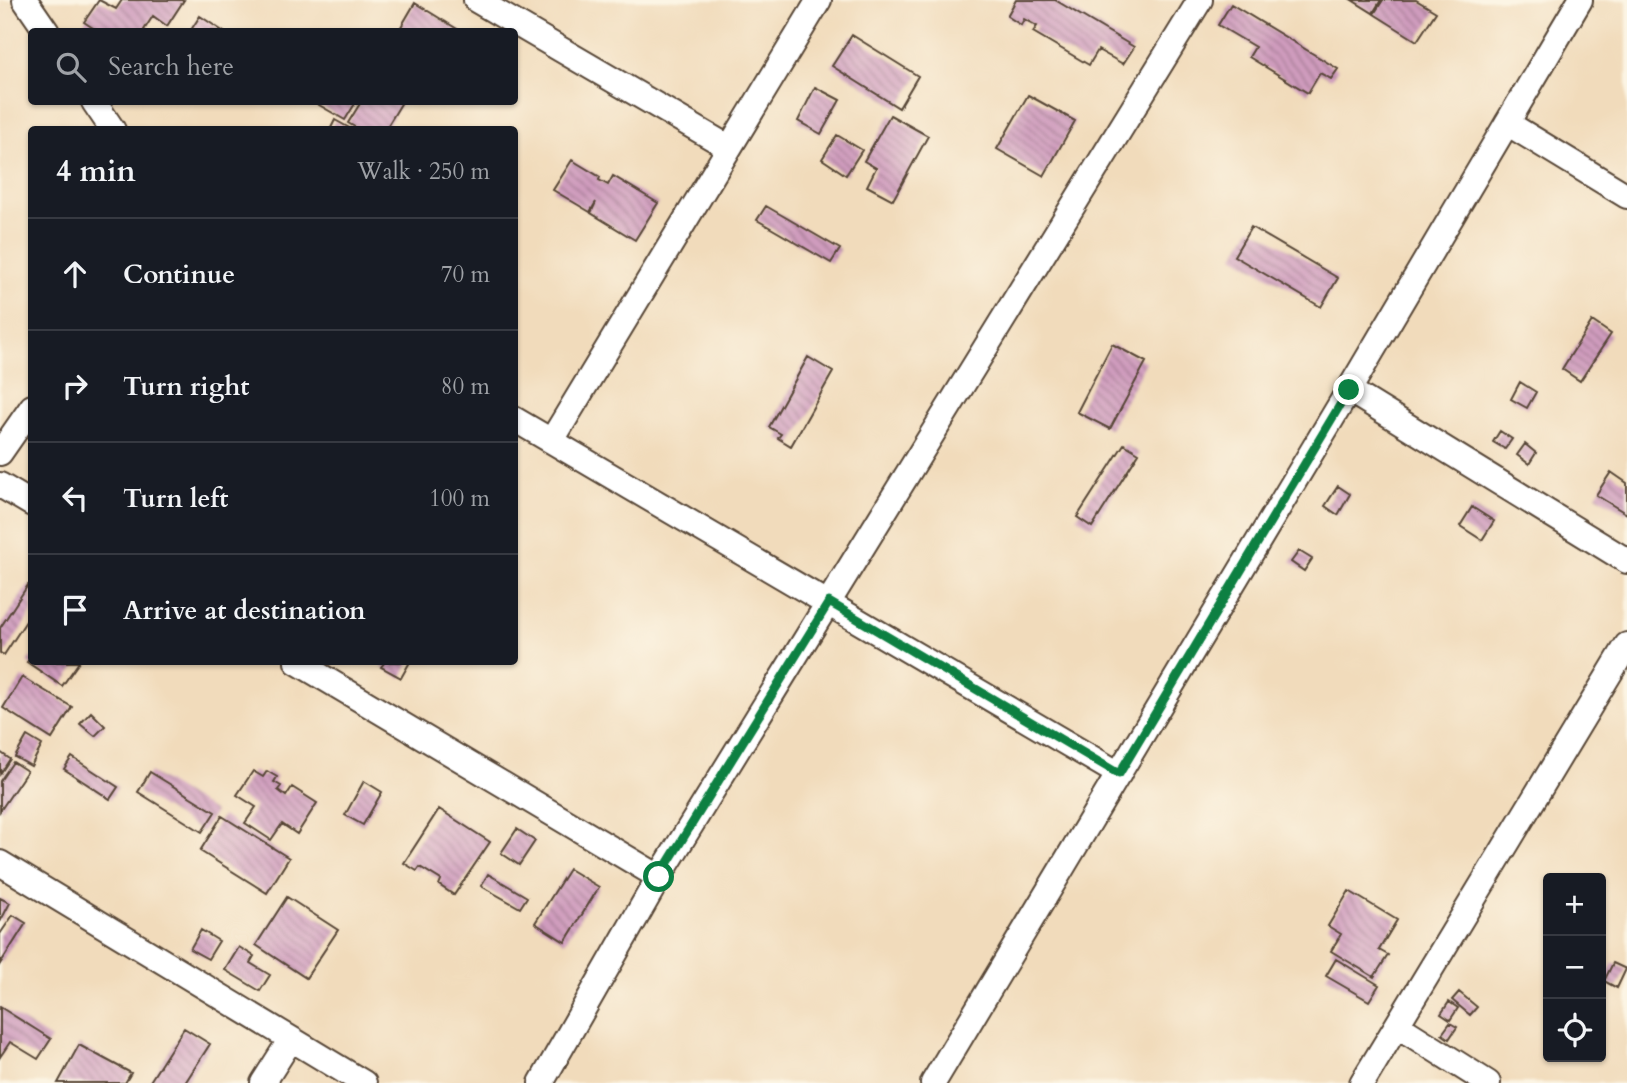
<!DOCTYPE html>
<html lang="en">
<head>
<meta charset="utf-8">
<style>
  :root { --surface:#171b24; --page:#242831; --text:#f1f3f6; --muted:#9ea1a6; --line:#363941 }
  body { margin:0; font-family:Cardo,serif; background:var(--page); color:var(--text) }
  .controls { position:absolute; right:21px; bottom:21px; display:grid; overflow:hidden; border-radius:7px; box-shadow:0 2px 5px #0004 }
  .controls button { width:63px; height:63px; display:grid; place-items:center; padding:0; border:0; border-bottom:2px solid var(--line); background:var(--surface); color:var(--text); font:35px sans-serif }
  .stop { position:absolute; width:21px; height:21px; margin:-16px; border:5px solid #0b8043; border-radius:50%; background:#fff }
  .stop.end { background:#0b8043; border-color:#fff; box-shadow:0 2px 7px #0008 }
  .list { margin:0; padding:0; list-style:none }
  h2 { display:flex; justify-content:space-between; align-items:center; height:91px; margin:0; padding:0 28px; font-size:30px }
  h2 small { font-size:23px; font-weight:400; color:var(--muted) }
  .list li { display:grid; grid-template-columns:46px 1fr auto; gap:21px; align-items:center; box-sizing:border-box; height:112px; padding:0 28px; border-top:2px solid var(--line) }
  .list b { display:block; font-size:26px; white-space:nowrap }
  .list em { font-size:23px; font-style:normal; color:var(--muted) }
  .icon { flex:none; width:38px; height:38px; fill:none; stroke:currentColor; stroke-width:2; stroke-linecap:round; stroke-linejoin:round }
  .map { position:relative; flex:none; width:1627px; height:1083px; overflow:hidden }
  .search { position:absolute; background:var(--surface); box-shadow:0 2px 5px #0004; left:28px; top:28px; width:490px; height:77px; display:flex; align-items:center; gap:18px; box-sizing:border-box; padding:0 24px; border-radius:7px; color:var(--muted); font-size:26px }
  .panel { position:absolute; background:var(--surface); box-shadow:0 2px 5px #0004; left:28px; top:126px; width:490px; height:539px; border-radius:7px }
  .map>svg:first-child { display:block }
  .building { fill:url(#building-back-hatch) }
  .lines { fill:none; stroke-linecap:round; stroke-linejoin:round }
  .minor-casing { stroke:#564536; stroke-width:28 }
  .minor { stroke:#fff; stroke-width:24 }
  .route { stroke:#0b8043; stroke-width:9 }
</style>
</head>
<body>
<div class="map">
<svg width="1627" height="1083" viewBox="0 0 1627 1083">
  <defs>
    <pattern id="building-back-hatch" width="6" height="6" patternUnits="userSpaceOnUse" patternTransform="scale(1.75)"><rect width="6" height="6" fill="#cf9bbd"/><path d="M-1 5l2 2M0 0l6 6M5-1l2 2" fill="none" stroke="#a97f99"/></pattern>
  </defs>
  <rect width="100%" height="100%" fill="#fcf5e5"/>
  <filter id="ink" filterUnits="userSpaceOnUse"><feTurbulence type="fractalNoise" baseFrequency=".0143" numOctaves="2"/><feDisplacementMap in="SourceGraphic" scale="14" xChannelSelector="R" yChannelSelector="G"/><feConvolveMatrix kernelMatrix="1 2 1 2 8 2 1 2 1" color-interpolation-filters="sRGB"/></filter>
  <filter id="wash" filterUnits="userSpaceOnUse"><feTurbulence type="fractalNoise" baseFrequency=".00686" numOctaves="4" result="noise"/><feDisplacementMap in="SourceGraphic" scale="28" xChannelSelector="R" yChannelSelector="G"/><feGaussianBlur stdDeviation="1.57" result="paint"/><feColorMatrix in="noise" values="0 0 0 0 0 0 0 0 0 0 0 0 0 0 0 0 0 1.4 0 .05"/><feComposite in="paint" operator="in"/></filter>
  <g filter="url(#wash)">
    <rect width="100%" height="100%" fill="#f1dbbb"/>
    <g id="blocks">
      <path class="building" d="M99 0 116 9 122 0H184L167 26 153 16 144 30 147 32H99L84 22Z
        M1016 0H1055L1134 47 1123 64 1098 50 1089 65 1033 32 1037 26 1024 19 1021 25 1007 16Z
        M1352 0H1381L1373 13Z
        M1383 0H1416L1436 12 1417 41 1374 14Z
        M415 3 462 32H398Z
        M1231 4 1338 69 1331 79 1320 73 1308 93 1249 57 1255 47 1218 25Z
        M200 16 224 32 191 30Z
        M852 35 918 76 899 108 832 66Z
        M815 87 840 100 821 134 798 121Z
        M1028 95 1075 121 1044 176 997 149Z
        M314 102H356L345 120Z
        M361 102H402L385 130H360L348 123Z
        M890 115 928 136 893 200 867 186 876 168 864 161Z
        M335 120 353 130H330Z
        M837 135 862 150 846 175 822 159Z
        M572 160 600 177 599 180 608 185 613 176 658 203 635 240 591 213 596 202 590 212 553 190Z
        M766 206 840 249 831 263 757 220Z
        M1251 227 1338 278 1321 307 1234 256Z
        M1592 321 1611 334 1580 381 1562 369Z
        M1112 344 1146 362 1110 429 1077 412Z
        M808 357 833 372 791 446 778 438 781 434 769 427Z
        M1520 382 1536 392 1527 408 1511 399Z
        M1500 431 1512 439 1505 449 1493 442Z
        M1124 444 1139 453 1092 527 1077 517Z
        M1525 444 1536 453 1529 464 1517 455Z
        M1611 472 1627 483V514L1596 495Z
        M1338 486 1350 494 1338 515 1325 506Z
        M1472 507 1494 521 1482 540 1460 526Z
        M1299 551 1312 559 1304 571 1291 562Z
        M28 585 32 587V612L4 655 0 653V628Z
        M32 656V662H79L62 686 27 662Z
        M385 662H410L401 678 381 667Z
        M22 677 72 707 52 739 3 708Z
        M91 712 105 726 95 736 80 724Z
        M27 736 42 745 31 766 15 757Z
        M0 752 10 759 0 774Z
        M72 757 118 787 110 799 64 769Z
        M13 762 27 771 0 811V781Z
        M253 771 263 777 267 771 277 777 274 782 281 786 278 790 286 796 292 787 317 803 297 834 282 824 271 840 245 823 256 807 237 795Z
        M150 772 215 812 202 832 138 792Z
        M364 781 382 792 363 825 345 815Z
        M439 809 490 842 454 895 439 885 441 880 420 867 417 871 404 863Z
        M222 816 289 858 267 893 200 851Z
        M517 829 535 841 519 865 501 853Z
        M569 869 599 887 565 942 535 923Z
        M488 874 527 897 520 908 481 886Z
        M1349 891 1397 920 1379 950 1388 955 1374 977 1331 951 1341 934 1328 926Z
        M287 897 338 930 306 978 256 945Z
        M0 898 10 903 0 922Z
        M13 915 26 923 0 964V934Z
        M201 930 219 941 208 959 190 949Z
        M239 947 254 956 250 963 270 975 260 991 225 970Z
        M1336 959 1379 985 1369 1001 1326 976Z
        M1613 963 1626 969 1617 988 1604 981Z
        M1459 992 1477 1007 1470 1015 1452 1000Z
        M1449 1002 1458 1008 1450 1020 1441 1014Z
        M0 1007 51 1039 38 1059 10 1042 0 1057Z
        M1450 1023 1457 1027 1449 1039 1442 1034Z
        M184 1028 210 1044 185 1083H149Z
        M79 1045 131 1073 125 1083H58Z"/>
    </g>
  </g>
  <g filter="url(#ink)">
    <use href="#blocks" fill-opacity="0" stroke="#564536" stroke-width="2"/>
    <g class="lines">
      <defs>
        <path id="minor" d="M25 0 47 32
          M476 0 728 147
          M94 102 113 130
          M1507 123 1627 196
          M1349 390 1627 561
          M514 419 1119 774
          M552 440 819 0
          M0 453 32 407
          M0 485 32 504
          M297 662 659 877
          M0 863 364 1083
          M1398 1026 1488 1083
          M263 1083 291 1039
          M541 1083 659 877 1200 0
          M933 1083 1349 390 1580 0
          M1362 1083 1627 645"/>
      </defs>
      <use href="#minor" class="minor-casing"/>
      <use href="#minor" class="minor"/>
    </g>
  </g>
  <g class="lines" filter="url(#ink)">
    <path class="route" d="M659 877 829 602 1119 774 1349 390"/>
  </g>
</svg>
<div class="controls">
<button>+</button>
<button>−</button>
<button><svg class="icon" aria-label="locate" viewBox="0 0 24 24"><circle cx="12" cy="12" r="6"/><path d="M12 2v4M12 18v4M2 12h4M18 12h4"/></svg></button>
</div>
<div class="stop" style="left:659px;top:877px"></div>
<div class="stop end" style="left:1349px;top:390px"></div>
<div class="search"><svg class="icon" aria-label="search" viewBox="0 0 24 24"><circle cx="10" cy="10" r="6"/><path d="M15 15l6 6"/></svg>Search here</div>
<section class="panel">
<h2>4 min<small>Walk · 250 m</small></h2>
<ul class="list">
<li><svg class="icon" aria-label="ahead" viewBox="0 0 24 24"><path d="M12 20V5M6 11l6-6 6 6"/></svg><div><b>Continue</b></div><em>70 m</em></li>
<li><svg class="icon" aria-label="right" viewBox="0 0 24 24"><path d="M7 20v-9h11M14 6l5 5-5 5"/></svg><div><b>Turn right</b></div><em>80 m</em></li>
<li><svg class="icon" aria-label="left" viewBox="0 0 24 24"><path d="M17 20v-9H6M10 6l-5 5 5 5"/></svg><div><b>Turn left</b></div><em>100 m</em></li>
<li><svg class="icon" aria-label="arrive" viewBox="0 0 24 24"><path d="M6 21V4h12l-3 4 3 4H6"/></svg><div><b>Arrive at destination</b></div></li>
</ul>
</section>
</div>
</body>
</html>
